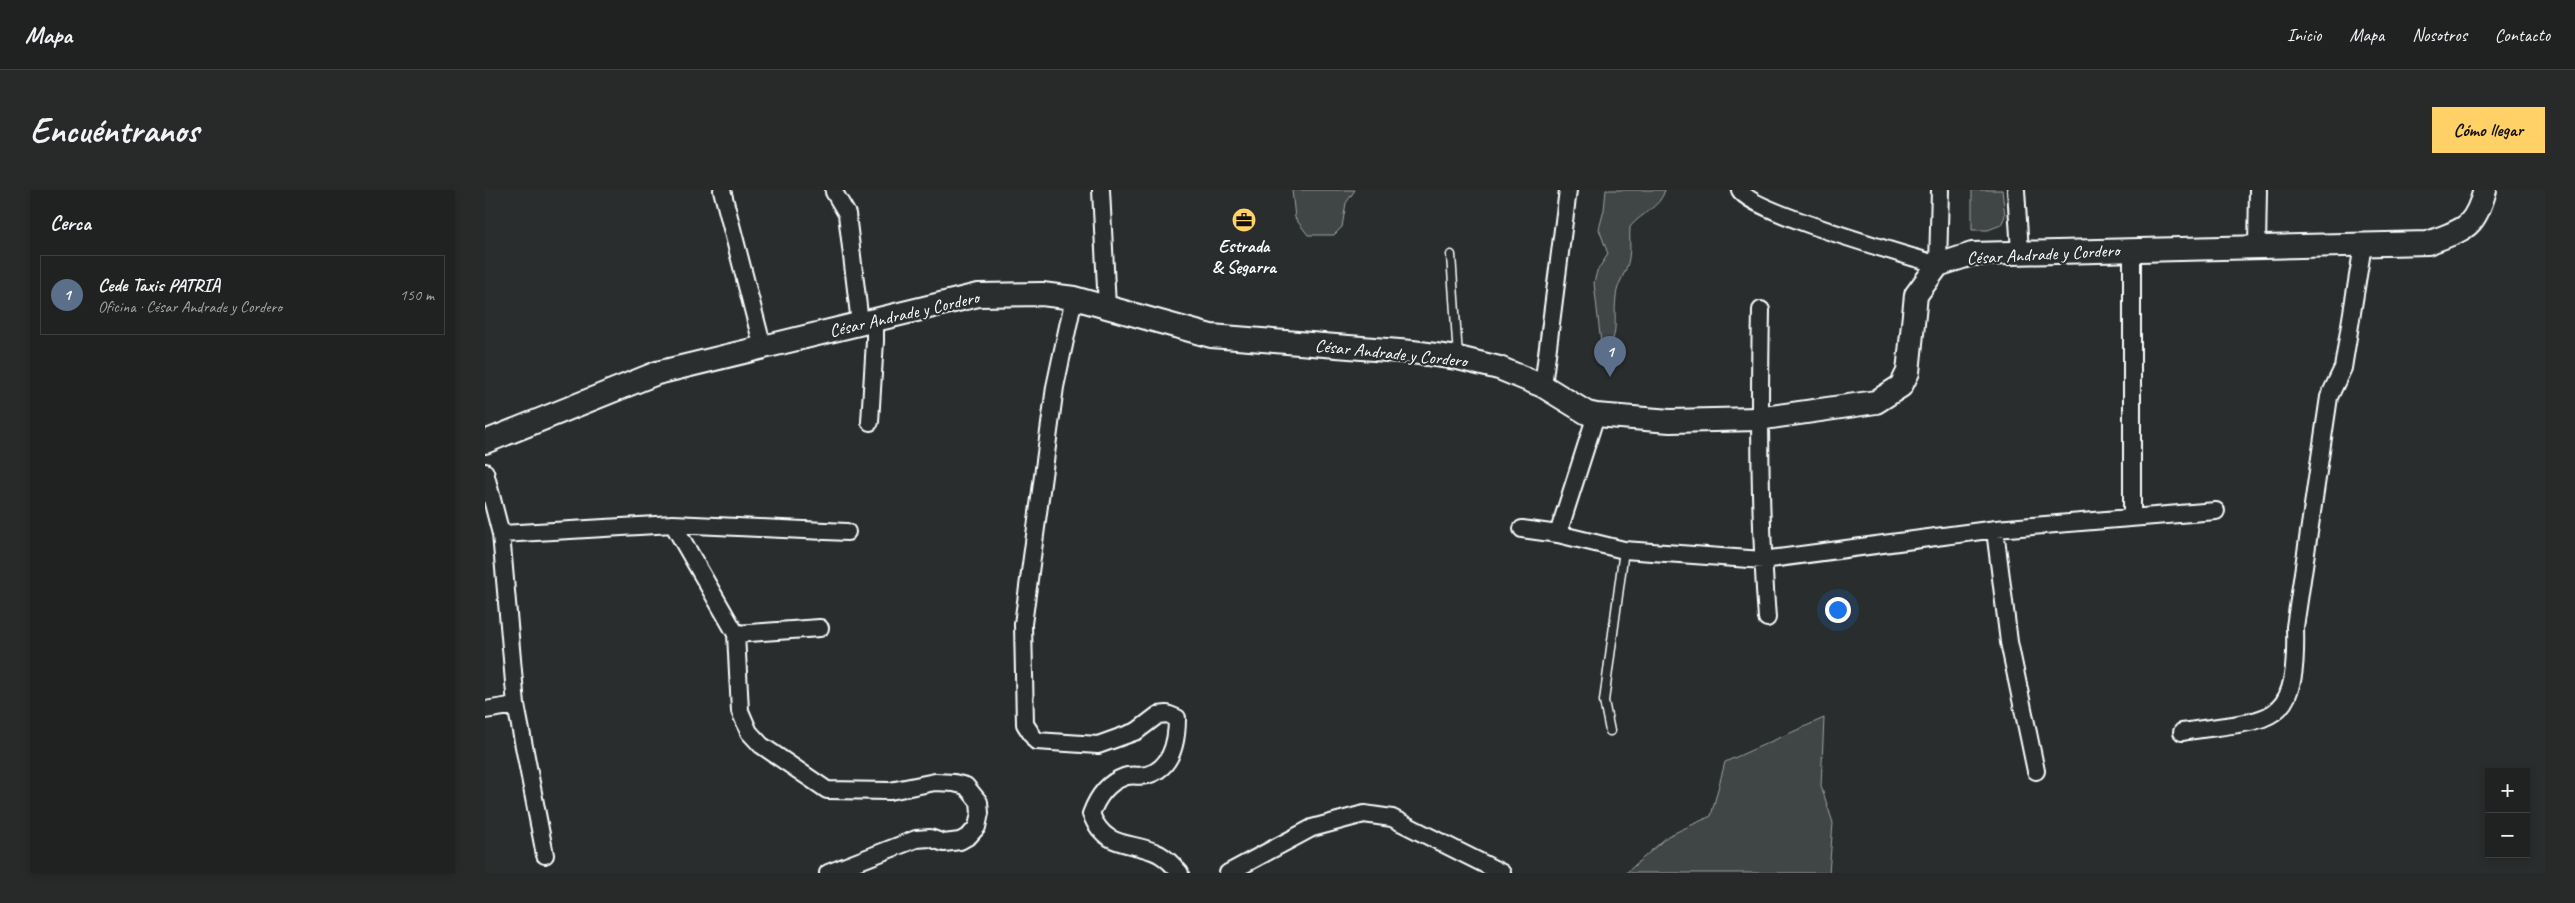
<!DOCTYPE html>
<html lang="es">
<head>
<meta charset="utf-8">
<style>
  :root { --surface:#202222; --page:#282a2a; --text:#f1f3f6; --muted:#a2a4a5; --line:#3d3f40; --accent:#ffd166 }
  body { margin:0; font-family:Caveat,sans-serif; background:var(--page); color:var(--text) }
  .controls { position:absolute; right:15px; bottom:15px; display:grid; overflow:hidden; border-radius:0px; box-shadow:0 2px 8px #0003 }
  .controls button { width:45px; height:45px; display:grid; place-items:center; padding:0; border:0; border-bottom:1px solid var(--line); background:var(--surface); color:var(--text); font:25px sans-serif }
  .you { position:absolute; left:1352px; top:419px; width:18px; height:18px; margin:-12px; border:4px solid #fff; border-radius:50%; background:#1a73e8; box-shadow:0 0 0 8px #1a73e833 }
  .badge { display:grid; place-items:center; width:32px; height:32px; border-radius:50%; background:var(--accent); color:#fff; font-size:16px; font-weight:700 }
  .pin { position:absolute; translate:-50% -41px; filter:drop-shadow(0 1px 2px #0008) }
  .pin::after { content:''; position:absolute; top:26px; width:18px; height:15px; background:inherit; clip-path:polygon(0 0,100% 0,50% 100%) }
  .list { margin:0; padding:0; list-style:none }
  h2 { display:flex; justify-content:space-between; align-items:center; height:65px; margin:0; padding:0 20px; font-size:21px }
  h2 small { font-size:16px; font-weight:400; color:var(--muted) }
  .list li { display:grid; grid-template-columns:32px 1fr auto; gap:15px; align-items:center; box-sizing:border-box; height:80px; margin:0 10px 10px; padding:0 10px; border:1px solid var(--line); border-radius:0px }
  .list b { display:block; font-size:19px; white-space:nowrap }
  .list p { margin:0; font-size:16px; white-space:nowrap; color:var(--muted) }
  .list em { font-size:16px; font-style:normal; color:var(--muted) }
  .map { position:relative; flex:none; width:2060px; height:683px; overflow:hidden; border-radius:0px }
  header { display:flex; align-items:center; gap:30px; box-sizing:border-box; height:70px; padding:0 25px; background:var(--surface); border-bottom:1px solid var(--line) }
  header strong { font-size:24px }
  nav { display:flex; gap:28px; margin-inline-start:auto; font-size:18px }
  .intro { display:flex; align-items:center; justify-content:space-between; box-sizing:border-box; height:120px; padding:0 30px }
  h1 { margin:0; font-size:35px }
  .button { padding:12px 22px; border-radius:0px; background:var(--accent); color:#111; font-size:18px; font-weight:700 }
  main { display:flex; gap:30px; padding:0 30px }
  aside { flex:1; background:var(--surface); border-radius:0px; box-shadow:0 2px 8px #0003 }
  .map>svg:first-child { display:block }
  .green { fill:#414445; stroke:#a0a2a2 }
  .lines { fill:none; stroke-linecap:round; stroke-linejoin:round }
  .lane-casing { stroke:#fff; stroke-width:11 }
  .street-casing { stroke:#fff; stroke-width:20 }
  .secondary-casing { stroke:#fff; stroke-width:26 }
  .lane { stroke:#2a2d2e; stroke-width:8 }
  .street { stroke:#2a2d2e; stroke-width:16 }
  .secondary { stroke:#2a2d2e; stroke-width:22 }
  .labels { text-anchor:middle; dominant-baseline:central; stroke-width:4.5; stroke-linejoin:round; paint-order:stroke }
  .poi-label { font-size:18px; font-weight:bold; fill:#fff; stroke:#2a2d2e }
  .street-label { font-size:18px; fill:#fff; stroke:#2a2d2e }
</style>
</head>
<body>
<header>
<strong>Mapa</strong>
<nav><a>Inicio</a><a>Mapa</a><a>Nosotros</a><a>Contacto</a></nav>
</header>
<div class="intro"><h1>Encuéntranos</h1><a class="button">Cómo llegar</a></div>
<main>
<aside>
<h2>Cerca<small></small></h2>
<ul class="list">
<li><span class="badge" style="background:#5c6f8a">1</span><div><b>Cede Taxis PATRIA</b><p>Oficina · César Andrade y Cordero</p></div><em>150 m</em></li>
</ul>
</aside>
<div class="map">
<svg width="2060" height="683" viewBox="0 0 2060 683">
  <rect width="100%" height="100%" fill="#2a2d2e"/>
  <filter id="ink" filterUnits="userSpaceOnUse"><feTurbulence type="fractalNoise" baseFrequency=".02" numOctaves="2"/><feDisplacementMap in="SourceGraphic" scale="10" xChannelSelector="R" yChannelSelector="G"/><feConvolveMatrix kernelMatrix="1 2 1 2 8 2 1 2 1" color-interpolation-filters="sRGB"/></filter>
  <g filter="url(#ink)">
    <path class="green" d="M807 0H870L861 13 857 37 849 45H823L810 28Z
      M1121 0H1180C1175 18 1156 23 1145 37 1144 47 1146 58 1144 68 1142 83 1132 92 1131 107 1128 129 1135 144 1121 162H1117L1109 93 1112 81 1123 64 1114 39 1119 20Z
      M1487 0H1517L1520 26 1516 35 1503 40H1487Z
      M1339 528 1336 596 1348 633 1344 683H1141L1183 646 1226 626 1240 572Z"/>
    <g class="lines">
      <defs>
        <path id="lane" d="M966 65 973 166
          M1125 541 1119 511 1139 360"/>
        <path id="street" d="M237 0 278 158
          M616 0 622 117
          M1255 0C1266 22 1422 65 1453 75L1455 0
          M1531 0 1535 61
          M349 2 362 24 375 133
          M1772 57 1773 0
          M1647 59V327
          M589 108 570 197 538 434 540 534 551 551 613 555 652 541 673 525 682 524 692 528C692 550 688 578 662 585 655 587 646 584 639 587 622 593 612 608 606 624 621 661 647 650 674 664 681 668 690 677 695 683
          M1276 120C1274 223 1274 325 1282 428
          M1058 196 1083 0
          M385 232 390 151V130
          M0 282 16 344 188 334 362 342
          M188 334 251 444 255 521 264 542 276 555 342 600 405 601 450 592 469 593 481 596 494 612 495 623 492 637 484 646 475 651 459 653 445 648 431 649 343 683
          M1037 339 1073 344 1139 360 1278 370 1511 339 1731 321
          M1510 340 1524 452 1551 581
          M1073 344 1111 225
          M251 444 335 438
          M31 515 60 665
          M0 520 31 515 16 344
          M1697 542C1785 528 1813 541 1810 437L1844 207 1858 178 1878 55
          M743 683 827 638 879 624 907 628 1017 683"/>
        <path id="secondary" d="M0 252 172 183 493 105 557 104 589 108 726 146 927 162 973 168 1014 178 1058 196 1102 223 1111 225 1185 231 1273 229 1391 212 1416 196 1423 182 1431 105 1453 75 1487 64 1943 53C1979 39 1989 40 2000 0"/>
      </defs>
      <use href="#lane" class="lane-casing"/>
      <use href="#street" class="street-casing"/>
      <use href="#secondary" class="secondary-casing"/>
      <use href="#lane" class="lane"/>
      <use href="#street" class="street"/>
      <use href="#secondary" class="secondary"/>
    </g>
  </g>
  <defs>
    <symbol id="office-disc" viewBox="-11 -11 22 22"><circle r="9.5" fill="#ffd166" stroke="#2a2d2e"/><path d="M-6-3h4V-5.5h4V-3h4V5H-6ZM-1-4.5V-3h2v-1.5ZM-6 0V1H6V0Z" fill="#111"/></symbol>
  </defs>
  <g fill-rule="evenodd">
    <use href="#office-disc" x="745" y="16" width="28" height="28"/>
  </g>
  <g class="labels">
    <g class="poi-label">
      <text x="759" y="56">Estrada<tspan x="759" dy="21">&amp; Segarra</tspan></text>
    </g>
    <g class="street-label">
      <text transform="translate(1558 64) rotate(-3)">César Andrade y Cordero</text>
      <text transform="translate(419 124) rotate(-13)">César Andrade y Cordero</text>
      <text transform="translate(906 163) rotate(6)">César Andrade y Cordero</text>
    </g>
  </g>
</svg>
<div class="controls">
<button>+</button>
<button>−</button>
</div>
<div class="you"></div>
<div class="pin badge" style="left:1125px;top:187px;background:#5c6f8a">1</div>
</div>
</main>
</body>
</html>
